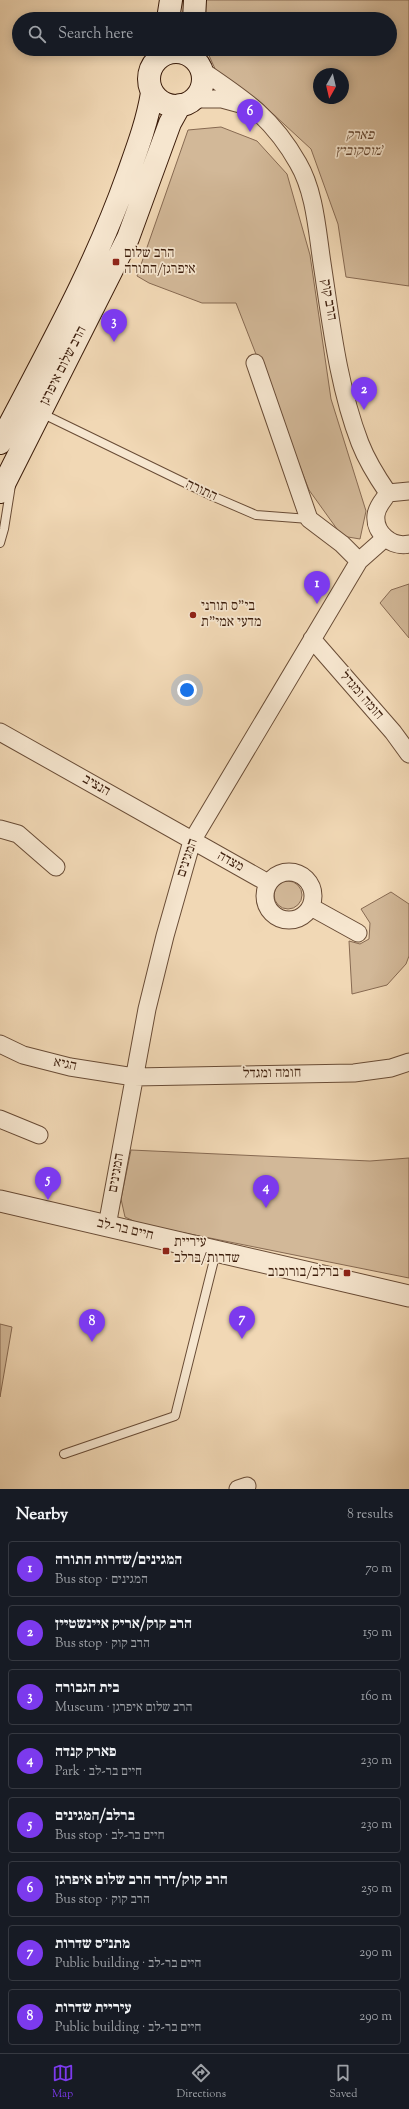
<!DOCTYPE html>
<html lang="en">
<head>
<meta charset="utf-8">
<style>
  :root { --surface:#171b24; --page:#20242c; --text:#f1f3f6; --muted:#9ea1a6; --line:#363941; --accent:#7c3aed }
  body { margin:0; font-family:"Sorts Mill Goudy","Frank Ruhl Libre",serif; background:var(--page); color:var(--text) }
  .compass { position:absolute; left:313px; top:68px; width:36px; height:36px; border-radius:50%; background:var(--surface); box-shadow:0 2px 10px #0003; rotate:188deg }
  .you { position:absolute; left:187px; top:690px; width:14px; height:14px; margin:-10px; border:3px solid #fff; border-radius:50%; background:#1a73e8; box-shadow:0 0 0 6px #1a73e833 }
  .badge { display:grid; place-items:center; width:26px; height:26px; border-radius:50%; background:var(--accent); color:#fff; font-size:13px; font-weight:700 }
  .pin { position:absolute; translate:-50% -33px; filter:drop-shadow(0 1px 2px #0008) }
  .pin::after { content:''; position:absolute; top:21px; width:14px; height:12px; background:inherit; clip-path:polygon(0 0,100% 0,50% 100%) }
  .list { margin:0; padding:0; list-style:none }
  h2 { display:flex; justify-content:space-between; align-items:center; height:52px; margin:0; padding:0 16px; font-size:17px }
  h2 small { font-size:13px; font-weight:400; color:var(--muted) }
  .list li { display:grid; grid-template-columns:26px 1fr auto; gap:12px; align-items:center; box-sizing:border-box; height:56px; margin:0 8px 8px; padding:0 8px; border:1px solid var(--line); border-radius:4px }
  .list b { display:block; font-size:15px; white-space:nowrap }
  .list p { margin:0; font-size:13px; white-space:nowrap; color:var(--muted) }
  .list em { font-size:13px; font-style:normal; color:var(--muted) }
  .icon { flex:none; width:22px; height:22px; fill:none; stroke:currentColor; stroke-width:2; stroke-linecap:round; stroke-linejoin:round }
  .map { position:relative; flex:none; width:409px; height:1489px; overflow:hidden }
  .search { position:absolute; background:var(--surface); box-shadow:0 2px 10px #0003; left:12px; right:12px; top:12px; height:44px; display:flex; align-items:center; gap:10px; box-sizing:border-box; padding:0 14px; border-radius:22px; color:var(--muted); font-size:15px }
  .sheet { height:564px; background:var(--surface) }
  nav { display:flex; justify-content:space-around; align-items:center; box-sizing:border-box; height:56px; border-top:1px solid var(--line); background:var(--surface); font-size:11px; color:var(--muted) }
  nav a { display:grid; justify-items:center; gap:2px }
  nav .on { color:var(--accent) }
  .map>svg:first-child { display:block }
  .green { fill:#d2b898; stroke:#876a52; fill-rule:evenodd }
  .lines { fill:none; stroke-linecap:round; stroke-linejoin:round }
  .service-casing { stroke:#694c36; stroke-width:10 }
  .minor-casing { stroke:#694c36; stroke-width:19 }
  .tertiary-casing { stroke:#694c36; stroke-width:23 }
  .secondary-casing { stroke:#3c1d0b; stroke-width:24 }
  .service { stroke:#f6e6cf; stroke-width:8 }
  .minor { stroke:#f6e6cf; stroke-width:17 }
  .tertiary { stroke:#f6e6cf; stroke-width:21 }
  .secondary { stroke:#f6e6cf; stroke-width:22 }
  .poi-dot { fill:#8f2418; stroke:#f6e6cf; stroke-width:1.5 }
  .labels { text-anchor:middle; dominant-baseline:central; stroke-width:3.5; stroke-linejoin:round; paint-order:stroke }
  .park-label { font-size:14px; font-style:italic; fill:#62442e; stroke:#f6e6cf }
  .poi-label { font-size:14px; fill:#3c1d0b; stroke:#f6e6cf; text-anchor:start }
  .street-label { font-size:14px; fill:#3c1d0b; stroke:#f6e6cf }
</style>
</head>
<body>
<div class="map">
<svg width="409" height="1489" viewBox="0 0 409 1489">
  <rect width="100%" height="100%" fill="#f1d8b5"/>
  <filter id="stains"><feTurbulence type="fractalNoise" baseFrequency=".005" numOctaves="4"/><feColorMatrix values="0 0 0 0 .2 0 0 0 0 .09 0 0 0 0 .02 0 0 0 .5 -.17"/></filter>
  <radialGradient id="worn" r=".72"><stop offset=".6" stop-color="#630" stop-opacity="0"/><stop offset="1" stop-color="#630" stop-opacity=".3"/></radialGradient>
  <path class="green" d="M204 0H409V286L346 277 338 224 311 149 259 101 217 73 206 49H390V19H203ZM319 74H343V98H319Z
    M221 127 257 141 287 174 310 255 331 399 366 511 360 539 342 536 309 490 236 303H202L149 283 137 276 188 130Z
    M409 584V638L380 603 391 590Z
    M274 895a14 14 0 1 1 28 0a14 14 0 1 1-28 0Z
    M391 892 409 904V956L406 964 387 985 352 994 349 941 360 944 369 939 370 923 361 909Z
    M131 1150 370 1161 409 1158V1278L140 1224 125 1217 121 1199Z
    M0 1324 12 1327 0 1397Z"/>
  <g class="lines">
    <defs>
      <path id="service" d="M41 413 212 496 256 515 309 519
        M0 543 4 529 11 485
        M64 1454 175 1416 216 1252"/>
      <path id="minor" d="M201 70C244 99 272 117 298 163 315 192 317 230 322 263 331 322 338 386 360 443 367 461 377 477 388 493
        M195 99H222L244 105
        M255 363 309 519 342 544 359 561
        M409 491 388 493C383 501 377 506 376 515 374 533 392 548 409 544
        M312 639 393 732 409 754
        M0 732 268 883
        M0 829 18 834 56 867
        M265 896a24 24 0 1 1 48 0a24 24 0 1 1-48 0Z
        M311 907 358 933
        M0 1044 23 1055 70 1067 134 1077 354 1073 391 1068 409 1062
        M0 1119 39 1135
        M107 1226 147 1009 165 936 192 841 359 561 385 538
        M238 1489 247 1486"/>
      <path id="tertiary" d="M0 1201 409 1296"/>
      <path id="secondary" d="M168 19 171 0
        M194 19 195 0
        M149 79a27 27 0 1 1 54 0a27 27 0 1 1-54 0Z
        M0 443C45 356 94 270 127 177 137 149 147 123 152 93
        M0 492 128 238 170 123 180 105"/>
    </defs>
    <use href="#service" class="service-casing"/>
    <use href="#minor" class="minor-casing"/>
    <use href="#tertiary" class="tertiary-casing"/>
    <use href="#secondary" class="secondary-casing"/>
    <use href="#service" class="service"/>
    <use href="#minor" class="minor"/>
    <use href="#tertiary" class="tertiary"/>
    <use href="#secondary" class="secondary"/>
  </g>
  <g class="poi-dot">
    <rect x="112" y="258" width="8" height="8" rx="2"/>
    <circle cx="193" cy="615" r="4"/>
    <rect x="162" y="1247" width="8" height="8" rx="2"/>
    <rect x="343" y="1269" width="8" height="8" rx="2"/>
  </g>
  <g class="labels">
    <g class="park-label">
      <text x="360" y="136">פארק<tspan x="360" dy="16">מוסקוביץ'</tspan></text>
    </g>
    <g class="poi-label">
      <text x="124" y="254">הרב שלום<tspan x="124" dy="16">איפרגן/התורה</tspan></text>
      <text x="201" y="607">בי"ס תורני<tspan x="201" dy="16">מדעי אמי"ת</tspan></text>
      <text x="174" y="1243">עיריית<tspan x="174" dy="16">שדרות/ברלב</tspan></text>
      <text x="339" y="1273" text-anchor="end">ברלב/בורוכוב</text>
    </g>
    <g class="street-label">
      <text transform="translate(328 300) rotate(80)">הרב קוק</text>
      <text transform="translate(64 366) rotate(-63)">הרב שלום איפרגן</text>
      <text transform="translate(201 491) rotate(25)">התורה</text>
      <text transform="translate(361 696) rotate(49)">חומה ומגדל</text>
      <text transform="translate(96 786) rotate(30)">הנציב</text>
      <text transform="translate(188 858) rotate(-71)">המגינים</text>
      <text transform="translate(230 862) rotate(29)">מצדה</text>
      <text transform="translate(65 1065) rotate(12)">הגיא</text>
      <text transform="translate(272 1074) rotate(-1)">חומה ומגדל</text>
      <text transform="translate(117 1173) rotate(-80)">המגינים</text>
      <text transform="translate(125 1230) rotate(13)">חיים בר-לב</text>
    </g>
  </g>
  <rect width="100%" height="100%" filter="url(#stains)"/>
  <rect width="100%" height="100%" fill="url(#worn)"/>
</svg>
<svg class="compass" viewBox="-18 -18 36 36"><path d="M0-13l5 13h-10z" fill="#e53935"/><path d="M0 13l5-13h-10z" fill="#9ea1a6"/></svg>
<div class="you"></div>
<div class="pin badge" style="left:317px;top:604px">1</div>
<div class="pin badge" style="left:364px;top:410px">2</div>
<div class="pin badge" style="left:114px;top:342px">3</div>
<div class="pin badge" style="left:266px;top:1208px">4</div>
<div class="pin badge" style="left:48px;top:1200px">5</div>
<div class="pin badge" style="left:250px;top:132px">6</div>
<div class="pin badge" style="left:242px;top:1339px">7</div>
<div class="pin badge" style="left:92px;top:1342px">8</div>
<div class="search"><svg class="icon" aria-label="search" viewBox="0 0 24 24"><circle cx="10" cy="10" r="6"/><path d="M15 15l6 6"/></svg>Search here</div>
</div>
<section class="sheet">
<h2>Nearby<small>8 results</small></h2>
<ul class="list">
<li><span class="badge">1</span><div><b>המגינים/שדרות התורה</b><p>Bus stop · המגינים</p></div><em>70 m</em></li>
<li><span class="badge">2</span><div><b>הרב קוק/אריק איינשטיין</b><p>Bus stop · הרב קוק</p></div><em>150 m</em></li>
<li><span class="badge">3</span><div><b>בית הגבורה</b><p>Museum · הרב שלום איפרגן</p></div><em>160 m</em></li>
<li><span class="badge">4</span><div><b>פארק קנדה</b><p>Park · חיים בר-לב</p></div><em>230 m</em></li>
<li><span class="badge">5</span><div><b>ברלב/המגינים</b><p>Bus stop · חיים בר-לב</p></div><em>230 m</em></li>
<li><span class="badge">6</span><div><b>הרב קוק/דרך הרב שלום איפרגן</b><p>Bus stop · הרב קוק</p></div><em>250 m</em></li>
<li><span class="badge">7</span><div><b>מתנ״ס שדרות</b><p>Public building · חיים בר-לב</p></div><em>290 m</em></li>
<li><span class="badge">8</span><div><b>עיריית שדרות</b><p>Public building · חיים בר-לב</p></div><em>290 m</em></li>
</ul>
</section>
<nav>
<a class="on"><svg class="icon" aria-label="map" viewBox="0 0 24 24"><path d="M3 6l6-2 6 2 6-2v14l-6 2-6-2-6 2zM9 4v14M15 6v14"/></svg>Map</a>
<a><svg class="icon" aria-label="directions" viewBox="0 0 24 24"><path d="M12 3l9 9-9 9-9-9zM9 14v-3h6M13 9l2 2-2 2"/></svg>Directions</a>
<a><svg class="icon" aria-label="saved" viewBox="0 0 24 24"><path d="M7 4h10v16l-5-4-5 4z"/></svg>Saved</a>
</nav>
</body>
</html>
